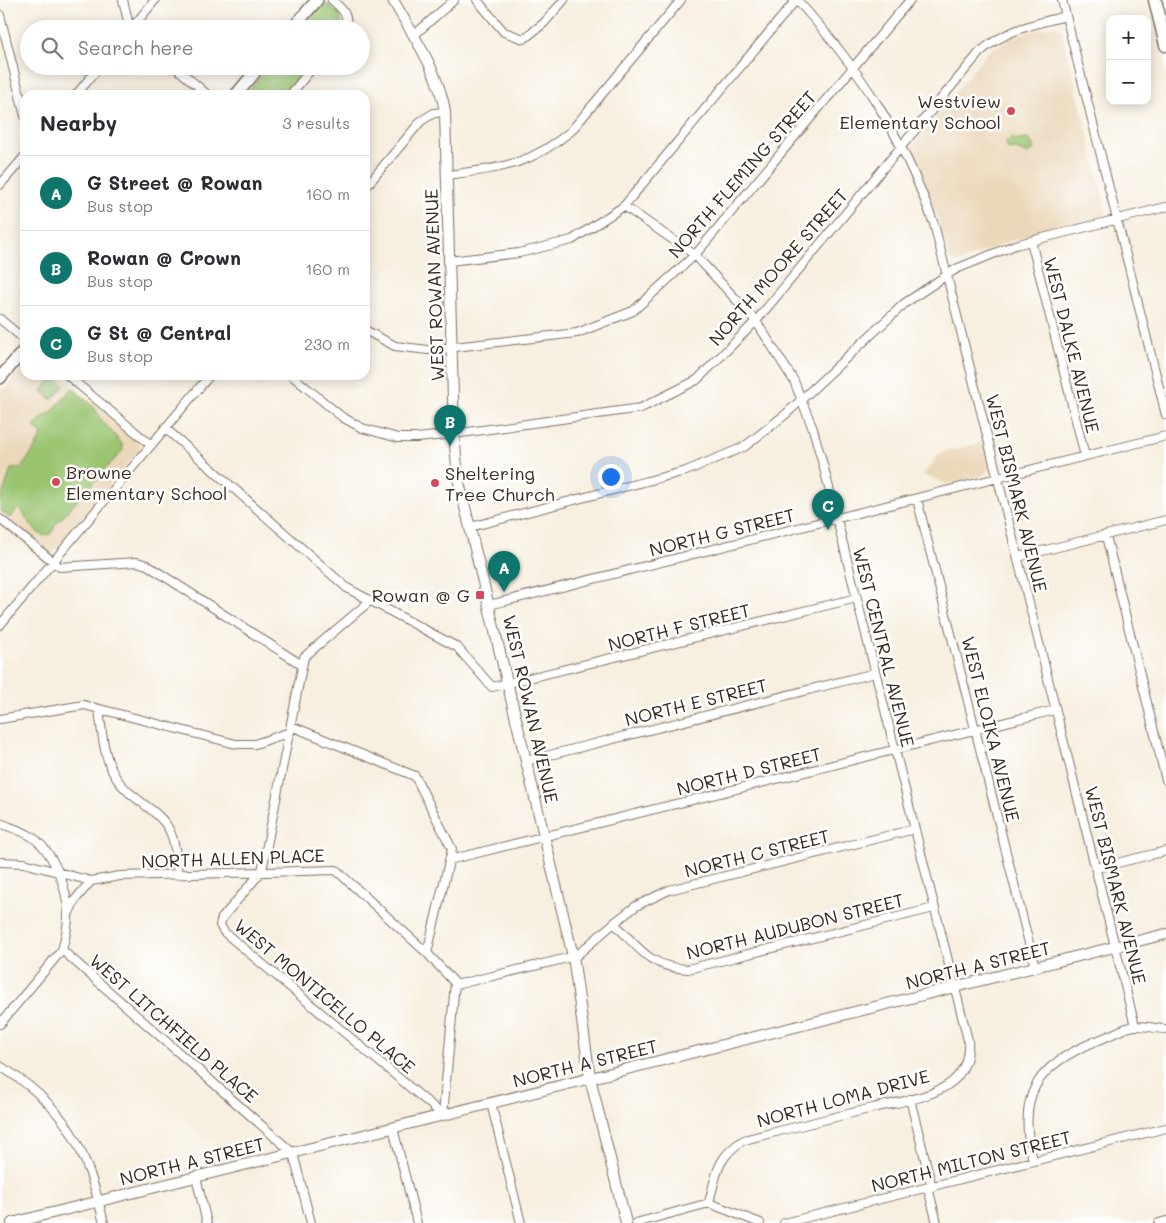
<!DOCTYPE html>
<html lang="en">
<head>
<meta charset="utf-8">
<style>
  :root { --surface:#fff; --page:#f2f2f3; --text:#2b2b33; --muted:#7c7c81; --line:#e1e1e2; --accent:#0f766e }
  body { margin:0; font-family:Mali,sans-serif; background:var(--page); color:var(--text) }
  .controls { position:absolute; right:15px; top:15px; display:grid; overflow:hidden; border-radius:10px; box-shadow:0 2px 12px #0003 }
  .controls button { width:45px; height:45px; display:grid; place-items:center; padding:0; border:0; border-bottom:1px solid var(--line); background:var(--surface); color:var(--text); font:25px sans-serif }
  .you { position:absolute; left:610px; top:476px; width:18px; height:18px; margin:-12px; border:4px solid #fff; border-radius:50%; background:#1a73e8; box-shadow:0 0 0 8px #1a73e833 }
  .badge { display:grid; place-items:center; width:32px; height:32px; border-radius:50%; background:var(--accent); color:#fff; font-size:16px; font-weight:700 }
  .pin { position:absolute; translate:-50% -41px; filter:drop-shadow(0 1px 2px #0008) }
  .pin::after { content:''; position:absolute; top:26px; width:18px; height:15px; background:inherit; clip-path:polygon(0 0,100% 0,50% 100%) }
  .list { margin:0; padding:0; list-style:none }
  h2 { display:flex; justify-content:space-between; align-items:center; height:65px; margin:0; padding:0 20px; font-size:21px }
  h2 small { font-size:16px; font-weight:400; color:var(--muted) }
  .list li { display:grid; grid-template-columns:32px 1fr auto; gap:15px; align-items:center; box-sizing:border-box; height:75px; padding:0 20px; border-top:1px solid var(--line) }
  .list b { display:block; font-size:19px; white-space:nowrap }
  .list p { margin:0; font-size:16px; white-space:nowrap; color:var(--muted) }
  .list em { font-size:16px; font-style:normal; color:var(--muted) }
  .icon { flex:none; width:28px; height:28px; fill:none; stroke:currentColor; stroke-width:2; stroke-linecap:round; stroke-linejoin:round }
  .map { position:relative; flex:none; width:1166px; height:1223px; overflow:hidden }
  .search { position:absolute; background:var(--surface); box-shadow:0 2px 12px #0003; left:20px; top:20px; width:350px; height:55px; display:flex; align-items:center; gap:12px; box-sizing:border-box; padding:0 18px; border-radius:28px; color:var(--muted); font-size:19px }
  .panel { position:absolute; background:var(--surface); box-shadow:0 2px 12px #0003; left:20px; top:90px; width:350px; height:290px; border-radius:15px }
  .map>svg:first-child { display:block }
  .built { fill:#ebd8ba }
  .green { fill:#9ac470; stroke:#6a7747 }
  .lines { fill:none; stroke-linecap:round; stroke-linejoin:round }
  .minor-casing { stroke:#7d6f62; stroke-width:10 }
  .tertiary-casing { stroke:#7d6f62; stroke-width:12 }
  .secondary-casing { stroke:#7d6f62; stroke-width:14 }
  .primary-casing { stroke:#7d6f62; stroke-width:15 }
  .minor { stroke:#fff; stroke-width:8 }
  .tertiary { stroke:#fff; stroke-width:10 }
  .secondary { stroke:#fff; stroke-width:11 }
  .primary { stroke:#fff; stroke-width:12 }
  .poi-dot { fill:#d1495b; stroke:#fff; stroke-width:2 }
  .labels { text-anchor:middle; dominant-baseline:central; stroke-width:5; stroke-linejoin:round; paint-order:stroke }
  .poi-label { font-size:18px; fill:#3b2a1e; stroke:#fff; text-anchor:end }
  .street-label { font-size:18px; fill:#3b2a1e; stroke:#fff }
</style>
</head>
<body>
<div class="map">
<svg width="1166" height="1223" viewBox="0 0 1166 1223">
  <rect width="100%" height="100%" fill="#fff"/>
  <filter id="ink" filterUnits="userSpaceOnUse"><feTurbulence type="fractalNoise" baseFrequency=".02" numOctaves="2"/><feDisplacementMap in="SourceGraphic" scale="10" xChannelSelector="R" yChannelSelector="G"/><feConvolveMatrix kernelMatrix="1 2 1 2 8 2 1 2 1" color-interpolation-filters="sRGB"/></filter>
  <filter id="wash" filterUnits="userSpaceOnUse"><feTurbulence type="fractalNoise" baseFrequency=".0096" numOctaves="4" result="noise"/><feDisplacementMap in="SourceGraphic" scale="20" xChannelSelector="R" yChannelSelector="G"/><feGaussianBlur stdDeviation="1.12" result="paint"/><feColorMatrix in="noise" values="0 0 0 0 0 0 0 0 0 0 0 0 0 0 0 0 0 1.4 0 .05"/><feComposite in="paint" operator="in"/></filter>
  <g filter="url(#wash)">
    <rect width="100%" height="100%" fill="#f7efdf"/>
    <path class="built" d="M1056 25 1062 30 1107 212 1104 218 1010 241 960 262H954L949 258 937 215 910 148 988 52 1013 36Z
      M25 365V375H61L137 440 141 447 52 554 0 512V389L6 387Z
      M984 442 990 468 984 475 948 484 923 475 940 453Z"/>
    <path class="green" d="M327 4 339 13 342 24 339 29H301L319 7Z
      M269 66H308L284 95H245Z
      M1011 138 1017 140 1029 139 1033 145V150L1028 154 1016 149 1008 150 1006 143Z
      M54 377 64 386 52 400 42 391Z
      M72 388 95 408 100 418 122 444 123 450 55 525 52 533 44 536C31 530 28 517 18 508L10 518 0 510V502L11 469 22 467C25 463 42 438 42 434L34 427 43 417 51 413Z"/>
  </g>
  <g filter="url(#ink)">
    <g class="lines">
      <defs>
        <path id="minor" d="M123 0 130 29
          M332 0C342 9 350 15 345 29
          M477 0 504 32 524 39 544 23 564 0
          M797 0C863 73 900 131 934 224L1135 1026
          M1062 0 1166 415
          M0 15 25 116
          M131 29 155 0
          M413 36 454 0
          M174 66 208 95
          M76 95 100 66
          M290 95 314 66
          M447 175C500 168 529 166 571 131L681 0
          M0 185 25 156
          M365 188 421 121 434 113 445 112
          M624 206 695 255 756 321 794 381 813 429 824 468 968 1040C969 1056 965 1070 953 1081 933 1098 898 1102 873 1108 830 1118 787 1129 744 1140 717 1156 716 1175 709 1203
          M1031 241 1085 456
          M449 261 519 253 572 240 624 206 796 0
          M0 319 25 340
          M365 330 395 346 428 350 577 333 633 311 695 255 910 0
          M67 375 151 445
          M291 375 342 417 362 428 398 438H417L454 434 641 408 697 380 756 321 980 52C1005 30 1034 24 1066 16
          M165 428 347 588 457 647 492 687 857 598
          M917 499 1035 967
          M0 519 60 567 137 562 147 565 302 665
          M470 527 686 471 744 447 786 414 905 303 956 269 1015 245 1166 207
          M1106 536 1166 780
          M1018 557 1166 520
          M370 601 304 657 262 871 222 918 220 925 224 932 443 1115
          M489 605 1166 436
          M0 625 210 375
          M99 709C102 731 103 756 115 776 129 799 155 807 167 826 176 840 176 859 178 875
          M0 719 84 705 236 744H255L290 732
          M291 726 415 776 452 849 427 953
          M526 761 875 673
          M0 823C9 827 20 830 29 835 53 849 68 888 68 916 68 927 65 939 62 950L293 1153 311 1223
          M449 860 1055 710
          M0 862 24 863 91 881 120 876 336 870 427 953 455 983 443 1115
          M1097 868 1166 851
          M68 915 75 900 91 881
          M614 923 636 906 669 890 915 829
          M455 985 576 956 614 923C639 948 650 968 688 969L934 908
          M0 1024 62 950
          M0 1066C68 1107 86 1149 104 1223
          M910 1099 932 1187
          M491 1103 521 1223
          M393 1128 417 1223
          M1033 1161C1016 1094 1037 1064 1099 1040 1110 1036 1124 1027 1135 1026 1145 1025 1156 1029 1166 1029
          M196 1177 207 1223
          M928 1188 937 1223
          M636 1223 709 1203 760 1223
          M784 1223 1166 1128
          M1159 1223 1166 1221"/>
        <path id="tertiary" d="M393 0C413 36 439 71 445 112L454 434 458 478 573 956 590 1078 626 1223
          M12 1223 1166 934"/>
        <path id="secondary" d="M292 29 317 0
          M236 95 260 66
          M0 378 25 349"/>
        <path id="primary" d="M1155 0 1166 45"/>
      </defs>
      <use href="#minor" class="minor-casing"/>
      <use href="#tertiary" class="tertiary-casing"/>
      <use href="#secondary" class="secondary-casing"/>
      <use href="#primary" class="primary-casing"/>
      <use href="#minor" class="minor"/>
      <use href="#tertiary" class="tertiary"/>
      <use href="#secondary" class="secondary"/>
      <use href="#primary" class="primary"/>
    </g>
  </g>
  <g class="poi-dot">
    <circle cx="1011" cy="111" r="5"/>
    <circle cx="56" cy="482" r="5"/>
    <circle cx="435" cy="483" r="5"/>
    <rect x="475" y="590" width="10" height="10" rx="2.5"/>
  </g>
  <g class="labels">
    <g class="poi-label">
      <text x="1001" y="101">Westview<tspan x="1001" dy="21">Elementary School</tspan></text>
      <text x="66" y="472" text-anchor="start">Browne<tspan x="66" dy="21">Elementary School</tspan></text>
      <text x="445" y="473" text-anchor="start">Sheltering<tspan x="445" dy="21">Tree Church</tspan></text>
      <text x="470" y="595">Rowan @ G</text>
    </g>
    <g class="street-label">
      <text transform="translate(742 174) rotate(-49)">NORTH FLEMING STREET</text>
      <text transform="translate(778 267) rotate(-49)">NORTH MOORE STREET</text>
      <text transform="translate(434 285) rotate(-92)">WEST ROWAN AVENUE</text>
      <text transform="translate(1072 345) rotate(76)">WEST DALKE AVENUE</text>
      <text transform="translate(1017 493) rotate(76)">WEST BISMARK AVENUE</text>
      <text transform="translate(722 532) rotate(-14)">NORTH G STREET</text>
      <text transform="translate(679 627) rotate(-14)">NORTH F STREET</text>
      <text transform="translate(884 647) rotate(76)">WEST CENTRAL AVENUE</text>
      <text transform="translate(696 702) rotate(-14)">NORTH E STREET</text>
      <text transform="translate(531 709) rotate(77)">WEST ROWAN AVENUE</text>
      <text transform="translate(991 729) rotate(76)">WEST ELOIKA AVENUE</text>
      <text transform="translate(749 771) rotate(-14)">NORTH D STREET</text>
      <text transform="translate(757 853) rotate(-14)">NORTH C STREET</text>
      <text transform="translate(233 858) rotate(-2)">NORTH ALLEN PLACE</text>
      <text transform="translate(1116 885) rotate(76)">WEST BISMARK AVENUE</text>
      <text transform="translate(795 926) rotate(-14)">NORTH AUDUBON STREET</text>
      <text transform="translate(978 965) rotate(-14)">NORTH A STREET</text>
      <text transform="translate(325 996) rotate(40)">WEST MONTICELLO PLACE</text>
      <text transform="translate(174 1028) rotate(41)">WEST LITCHFIELD PLACE</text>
      <text transform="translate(585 1063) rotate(-14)">NORTH A STREET</text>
      <text transform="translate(843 1098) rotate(-15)">NORTH LOMA DRIVE</text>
      <text transform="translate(192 1161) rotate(-14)">NORTH A STREET</text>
      <text transform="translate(971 1161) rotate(-14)">NORTH MILTON STREET</text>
    </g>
  </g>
</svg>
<div class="controls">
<button>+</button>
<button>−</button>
</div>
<div class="you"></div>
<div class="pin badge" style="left:504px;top:592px">A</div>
<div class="pin badge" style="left:450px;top:446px">B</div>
<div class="pin badge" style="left:828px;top:530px">C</div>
<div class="search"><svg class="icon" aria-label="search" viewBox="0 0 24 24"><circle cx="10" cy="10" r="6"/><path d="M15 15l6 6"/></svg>Search here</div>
<section class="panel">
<h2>Nearby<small>3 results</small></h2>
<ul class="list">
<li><span class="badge">A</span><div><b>G Street @ Rowan</b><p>Bus stop</p></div><em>160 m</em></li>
<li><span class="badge">B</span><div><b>Rowan @ Crown</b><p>Bus stop</p></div><em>160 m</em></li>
<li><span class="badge">C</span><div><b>G St @ Central</b><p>Bus stop</p></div><em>230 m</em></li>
</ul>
</section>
</div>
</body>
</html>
